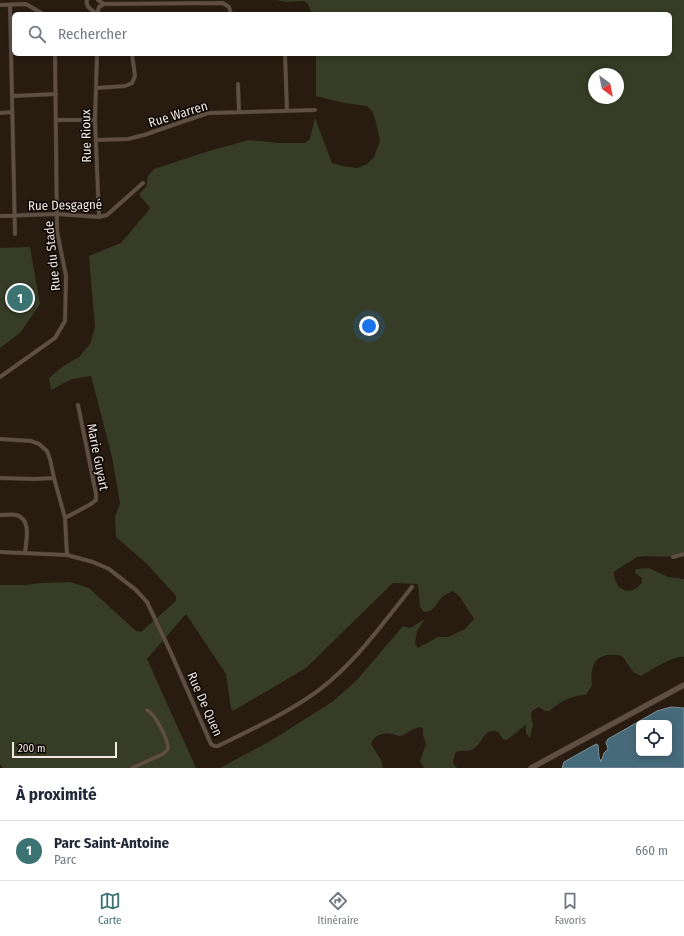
<!DOCTYPE html>
<html lang="fr">
<head>
<meta charset="utf-8">
<style>
  :root { --surface:#fff; --page:#f2f2f3; --text:#1f2937; --muted:#747a83; --line:#e0e1e3; --accent:#3b7372 }
  body { margin:0; font-family:"Fira Sans Condensed",sans-serif; background:var(--page); color:var(--text) }
  .controls { position:absolute; right:12px; bottom:12px; display:grid; overflow:hidden; border-radius:6px; box-shadow:0 2px 6px #0003 }
  .controls button { width:36px; height:36px; display:grid; place-items:center; padding:0; border:0; border-bottom:1px solid var(--line); background:var(--surface); color:var(--text); font:20px sans-serif }
  .compass { position:absolute; left:588px; top:68px; width:36px; height:36px; border-radius:50%; background:var(--surface); box-shadow:0 2px 6px #0003; rotate:148deg }
  .scale { position:absolute; left:12px; bottom:10px; width:105px; box-sizing:border-box; padding-left:4px; border:2px solid #f2e8e1; border-top:0; font-size:11px; line-height:14px; white-space:nowrap; color:#f2e8e1; -webkit-text-stroke:3px #0d0704; paint-order:stroke }
  .you { position:absolute; left:369px; top:326px; width:14px; height:14px; margin:-10px; border:3px solid #fff; border-radius:50%; background:#1a73e8; box-shadow:0 0 0 6px #1a73e833 }
  .badge { display:grid; place-items:center; width:26px; height:26px; border-radius:50%; background:var(--accent); color:#fff; font-size:13px; font-weight:700 }
  .pin { position:absolute; translate:-50% -50%; border:2px solid #fff; box-shadow:0 1px 4px #0006 }
  .list { margin:0; padding:0; list-style:none }
  h2 { display:flex; justify-content:space-between; align-items:center; height:52px; margin:0; padding:0 16px; font-size:17px }
  h2 small { font-size:13px; font-weight:400; color:var(--muted) }
  .list li { display:grid; grid-template-columns:26px 1fr auto; gap:12px; align-items:center; box-sizing:border-box; height:60px; padding:0 16px; border-top:1px solid var(--line) }
  .list b { display:block; font-size:15px; white-space:nowrap }
  .list p { margin:0; font-size:13px; white-space:nowrap; color:var(--muted) }
  .list em { font-size:13px; font-style:normal; color:var(--muted) }
  .icon { flex:none; width:22px; height:22px; fill:none; stroke:currentColor; stroke-width:2; stroke-linecap:round; stroke-linejoin:round }
  .map { position:relative; flex:none; width:684px; height:768px; overflow:hidden }
  .search { position:absolute; background:var(--surface); box-shadow:0 2px 6px #0003; left:12px; right:12px; top:12px; height:44px; display:flex; align-items:center; gap:10px; box-sizing:border-box; padding:0 14px; border-radius:6px; color:var(--muted); font-size:15px }
  .sheet { height:112px; background:var(--surface) }
  nav { display:flex; justify-content:space-around; align-items:center; box-sizing:border-box; height:56px; border-top:1px solid var(--line); background:var(--surface); font-size:11px; color:var(--muted) }
  nav a { display:grid; justify-items:center; gap:2px }
  nav .on { color:var(--accent) }
  .map>svg:first-child { display:block }
  .green { fill:#363c26; fill-rule:evenodd }
  .water { fill:#466a7a; stroke:#7a9099; fill-rule:evenodd }
  .lines { fill:none; stroke-linecap:round; stroke-linejoin:round }
  .street-casing { stroke:#423832; stroke-width:4.5 }
  .secondary-casing { stroke:#423832; stroke-width:6 }
  .street { stroke:#5f4f43; stroke-width:3.5 }
  .secondary { stroke:#5f4f43; stroke-width:5 }
  .labels { text-anchor:middle; dominant-baseline:central; stroke-width:3; stroke-linejoin:round; paint-order:stroke }
  .street-label { font-size:13px; fill:#f2e8e1; stroke:#0d0704 }
</style>
</head>
<body>
<div class="map">
<svg width="684" height="768" viewBox="0 0 684 768">
  <rect width="100%" height="100%" fill="#281b10"/>
  <path class="green" d="M276 0H684V554L673 557 646 556 637 557 618 569 614 572C614 592 633 597 642 582V578L635 573 636 569 649 568 668 577 684 579V657C676 654 649 671 641 676L633 672 622 656C598 651 589 662 592 685L586 695C575 694 557 703 550 711H545L539 707 532 711 531 715 533 725 530 738 526 733V725C518 730 514 736 506 740L503 739 498 732C483 726 482 747 471 750 465 752 460 749 455 753L453 763 457 768H424L420 761 426 744 423 735V728C414 725 408 735 399 736 398 736 393 734 392 734 383 732 374 735 371 744L381 760 383 768H220L272 740 332 702 356 681 403 626 410 628 425 619 417 631 415 644 418 648 438 637H448L465 629 474 619 460 597 453 591C449 593 444 595 441 598 435 605 435 611 424 612L420 607 418 584 393 583 306 668 233 711 231 709 226 674 186 614 147 659 196 768H3L0 764V585H26L40 583 70 582 89 588 136 631 141 632 176 601V596L147 564 116 537 115 517 120 503 112 457 91 376 72 379 51 390 49 378 62 367 79 357 90 344 95 328 89 256 121 243 148 211 150 208C147 203 142 200 139 194L146 187 148 176 154 169 209 151 249 140 279 143H305L310 139 315 118 332 163 342 166 357 168 367 164 374 157 380 141 376 122 372 111 367 106 344 103 316 96V54H670V14H312L308 4 304 1 287 2ZM594 74H618V98H594Z
    M30 247 40 304 20 333 0 348V248Z"/>
  <path class="water" d="M671 707 684 708V768H562L564 762 596 744 598 745 599 757 601 762 604 753 608 749 606 742 608 739 657 711ZM639 723H669V753H639Z"/>
  <g class="lines">
    <defs>
      <path id="street" d="M87 0C85 7 92 10 97 14
        M98 0 104 4
        M104 4 223 3 229 7 231 14
        M0 5 26 4 43 14
        M10 5 15 234
        M97 14 99 7 104 4
        M97 54 95 120 99 217
        M285 54 287 111
        M238 84 239 112
        M96 88 125 86 132 83 135 76 132 54
        M12 96 56 94
        M0 113 12 112
        M56 120H95
        M96 140 128 139 144 135 208 113 315 110
        M0 216 57 214 99 217 107 215 143 183
        M0 377 55 338 65 321 66 276 57 231 55 54
        M0 439 31 441 39 444 47 451 50 459 54 478 65 518 67 555
        M0 478 34 479 54 478
        M0 515C5 515 12 514 16 515 32 519 26 541 25 553
        M65 518 91 504 96 500V494L78 405
        M0 552 67 555 93 562 109 569 136 590 147 602 171 653 211 744 214 746H218C252 729 288 713 319 690 356 662 383 623 412 587
        M673 557 684 554
        M132 768 163 754 168 749C168 739 156 715 147 710"/>
      <path id="secondary" d="M531 768 684 685"/>
    </defs>
    <use href="#street" class="street-casing"/>
    <use href="#secondary" class="secondary-casing"/>
    <use href="#street" class="street"/>
    <use href="#secondary" class="secondary"/>
  </g>
  <g class="labels">
    <g class="street-label">
      <text transform="translate(178 114) rotate(-17)">Rue Warren</text>
      <text transform="translate(86 136) rotate(-91)">Rue Rioux</text>
      <text transform="translate(65 205) rotate(-1)">Rue Desgagné</text>
      <text transform="translate(52 256) rotate(-96)">Rue du Stade</text>
      <text transform="translate(98 457) rotate(79)">Marie Guyart</text>
      <text transform="translate(205 704) rotate(66)">Rue De Quen</text>
    </g>
  </g>
</svg>
<div class="controls">
<button><svg class="icon" aria-label="locate" viewBox="0 0 24 24"><circle cx="12" cy="12" r="6"/><path d="M12 2v4M12 18v4M2 12h4M18 12h4"/></svg></button>
</div>
<svg class="compass" viewBox="-18 -18 36 36"><path d="M0-13l5 13h-10z" fill="#e53935"/><path d="M0 13l5-13h-10z" fill="#747a83"/></svg>
<div class="scale">200 m</div>
<div class="you"></div>
<div class="pin badge" style="left:20px;top:298px">1</div>
<div class="search"><svg class="icon" aria-label="search" viewBox="0 0 24 24"><circle cx="10" cy="10" r="6"/><path d="M15 15l6 6"/></svg>Rechercher</div>
</div>
<section class="sheet">
<h2>À proximité<small></small></h2>
<ul class="list">
<li><span class="badge">1</span><div><b>Parc Saint-Antoine</b><p>Parc</p></div><em>660 m</em></li>
</ul>
</section>
<nav>
<a class="on"><svg class="icon" aria-label="map" viewBox="0 0 24 24"><path d="M3 6l6-2 6 2 6-2v14l-6 2-6-2-6 2zM9 4v14M15 6v14"/></svg>Carte</a>
<a><svg class="icon" aria-label="directions" viewBox="0 0 24 24"><path d="M12 3l9 9-9 9-9-9zM9 14v-3h6M13 9l2 2-2 2"/></svg>Itinéraire</a>
<a><svg class="icon" aria-label="saved" viewBox="0 0 24 24"><path d="M7 4h10v16l-5-4-5 4z"/></svg>Favoris</a>
</nav>
</body>
</html>
